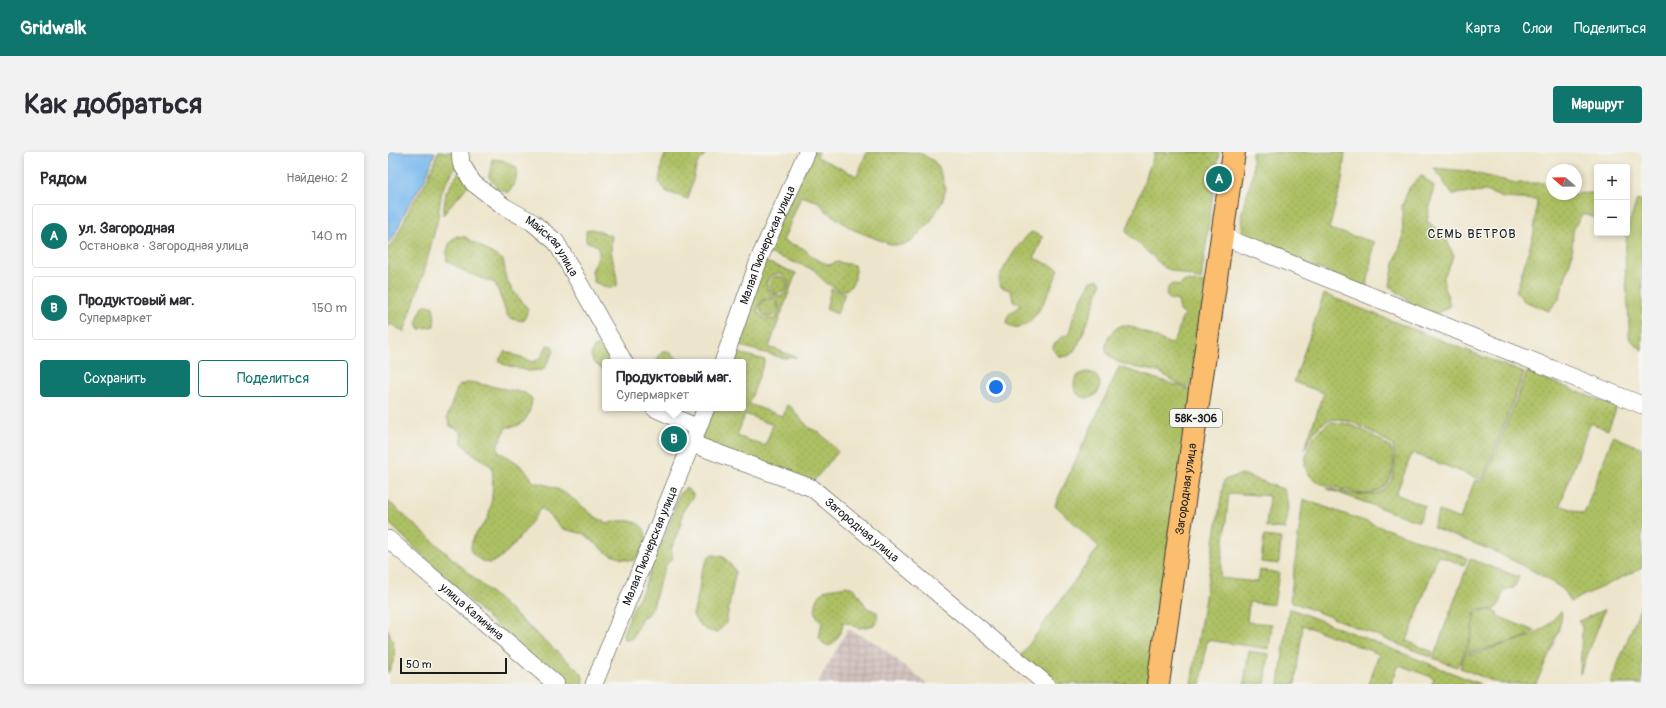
<!DOCTYPE html>
<html lang="ru">
<head>
<meta charset="utf-8">
<style>
  :root { --surface:#fff; --page:#f2f2f3; --text:#2b2b33; --muted:#7c7c81; --line:#e1e1e2; --accent:#0f766e }
  body { margin:0; font-family:Pangolin,sans-serif; background:var(--page); color:var(--text) }
  .controls { position:absolute; right:12px; top:12px; display:grid; overflow:hidden; border-radius:4px; box-shadow:0 2px 6px #0003 }
  .controls button { width:36px; height:36px; display:grid; place-items:center; padding:0; border:0; border-bottom:1px solid var(--line); background:var(--surface); color:var(--text); font:20px sans-serif }
  .compass { position:absolute; left:1158px; top:12px; width:36px; height:36px; border-radius:50%; background:var(--surface); box-shadow:0 2px 6px #0003; rotate:290deg }
  .scale { position:absolute; left:12px; bottom:10px; width:107px; box-sizing:border-box; padding-left:4px; border:2px solid #1c1c1c; border-top:0; font-size:11px; line-height:14px; white-space:nowrap; color:#1c1c1c; -webkit-text-stroke:3px #f6f6f2; paint-order:stroke }
  .you { position:absolute; left:608px; top:235px; width:14px; height:14px; margin:-10px; border:3px solid #fff; border-radius:50%; background:#1a73e8; box-shadow:0 0 0 6px #1a73e833 }
  .badge { display:grid; place-items:center; width:26px; height:26px; border-radius:50%; background:var(--accent); color:#fff; font-size:13px; font-weight:700 }
  .pin { position:absolute; translate:-50% -50%; border:2px solid #fff; box-shadow:0 1px 4px #0006 }
  .popup { position:absolute; left:214px; top:207px; width:144px; height:52px; box-sizing:border-box; display:grid; place-content:center; border-radius:4px; background:var(--surface); filter:drop-shadow(0 1px 3px #0005); font-size:13px; white-space:nowrap; color:var(--muted) }
  .popup b { font-size:15px; color:var(--text) }
  .popup::after { content:''; position:absolute; left:50%; top:100%; margin-left:-8px; border:8px solid transparent; border-top-color:var(--surface) }
  .list { margin:0; padding:0; list-style:none }
  h2 { display:flex; justify-content:space-between; align-items:center; height:52px; margin:0; padding:0 16px; font-size:17px }
  h2 small { font-size:13px; font-weight:400; color:var(--muted) }
  .list li { display:grid; grid-template-columns:26px 1fr auto; gap:12px; align-items:center; box-sizing:border-box; height:64px; margin:0 8px 8px; padding:0 8px; border:1px solid var(--line); border-radius:4px }
  .list b { display:block; font-size:15px; white-space:nowrap }
  .list p { margin:0; font-size:13px; white-space:nowrap; color:var(--muted) }
  .list em { font-size:13px; font-style:normal; color:var(--muted) }
  .actions { display:flex; gap:8px; padding:12px 16px }
  .actions a { flex:1; padding:9px 0; border:1px solid var(--accent); border-radius:4px; text-align:center; font-size:14px; color:var(--accent) }
  .actions .main { background:var(--accent); color:#fff }
  .map { position:relative; flex:none; width:1254px; height:532px; overflow:hidden; border-radius:4px }
  header { display:flex; align-items:center; gap:24px; box-sizing:border-box; height:56px; padding:0 20px; background:var(--accent); color:#fff }
  header strong { font-size:19px }
  nav { display:flex; gap:22px; margin-inline-start:auto; font-size:14px }
  .intro { display:flex; align-items:center; justify-content:space-between; box-sizing:border-box; height:96px; padding:0 24px }
  h1 { margin:0; font-size:28px }
  .button { padding:10px 18px; border-radius:4px; background:var(--accent); color:#fff; font-size:14px; font-weight:700 }
  main { display:flex; gap:24px; padding:0 24px }
  aside { flex:1; background:var(--surface); border-radius:4px; box-shadow:0 2px 6px #0003 }
  .map>svg:first-child { display:block }
  .industrial { fill:url(#industrial-grid) }
  .grass { fill:url(#grass-dots); stroke:#646e40; fill-rule:evenodd }
  .garden { fill:#adc064; stroke:#646e40 }
  .water { fill:#7cbaef; stroke:#4c6b86 }
  .lines { fill:none; stroke-linecap:round; stroke-linejoin:round }
  .minor-casing { stroke:#3b3a36; stroke-width:18 }
  .trunk-casing { stroke:#3b3a36; stroke-width:24 }
  .minor { stroke:#fff; stroke-width:17 }
  .trunk { stroke:#fbbe6e; stroke-width:22 }
  .labels { text-anchor:middle; dominant-baseline:central; stroke-width:3; stroke-linejoin:round; paint-order:stroke }
  .shield { fill:#f6f6f2; stroke:#5d5d5c; stroke-width:1 }
  .shield-label { font-size:11px; font-weight:bold; fill:#1c1c1c }
  .street-label { font-size:12px; fill:#1c1c1c; stroke:#f6f6f2 }
  .neighbourhood-label { font-size:13px; letter-spacing:1px; fill:#1c1c1c; stroke:#f6f6f2 }
</style>
</head>
<body>
<header>
<strong>Gridwalk</strong>
<nav><a>Карта</a><a>Слои</a><a>Поделиться</a></nav>
</header>
<div class="intro"><h1>Как добраться</h1><a class="button">Маршрут</a></div>
<main>
<aside>
<h2>Рядом<small>Найдено: 2</small></h2>
<ul class="list">
<li><span class="badge">A</span><div><b>ул. Загородная</b><p>Остановка · Загородная улица</p></div><em>140 m</em></li>
<li><span class="badge">B</span><div><b>Продуктовый маг.</b><p>Супермаркет</p></div><em>150 m</em></li>
</ul>
<div class="actions"><a class="main">Сохранить</a><a>Поделиться</a></div>
</aside>
<div class="map">
<svg width="1254" height="532" viewBox="0 0 1254 532">
  <defs>
    <pattern id="industrial-grid" width="8" height="8" patternUnits="userSpaceOnUse"><rect width="8" height="8" fill="#d0c0bc"/><path d="M0 4h8M4 0v8" fill="none" stroke="#b2a4a1"/></pattern>
    <pattern id="grass-dots" width="8" height="8" patternUnits="userSpaceOnUse"><rect width="8" height="8" fill="#adc064"/><path d="M2 2h.1M6 6h.1" fill="none" stroke="#94a456" stroke-width="1.8" stroke-linecap="round"/></pattern>
  </defs>
  <rect width="100%" height="100%" fill="#f6f6f2"/>
  <filter id="ink" filterUnits="userSpaceOnUse"><feTurbulence type="fractalNoise" baseFrequency=".025" numOctaves="2"/><feDisplacementMap in="SourceGraphic" scale="8" xChannelSelector="R" yChannelSelector="G"/><feConvolveMatrix kernelMatrix="1 2 1 2 8 2 1 2 1" color-interpolation-filters="sRGB"/></filter>
  <filter id="wash" filterUnits="userSpaceOnUse"><feTurbulence type="fractalNoise" baseFrequency=".012" numOctaves="4" result="noise"/><feDisplacementMap in="SourceGraphic" scale="16" xChannelSelector="R" yChannelSelector="G"/><feGaussianBlur stdDeviation="0.9" result="paint"/><feColorMatrix in="noise" values="0 0 0 0 0 0 0 0 0 0 0 0 0 0 0 0 0 1.4 0 .05"/><feComposite in="paint" operator="in"/></filter>
  <g filter="url(#wash)">
    <rect width="100%" height="100%" fill="#ede5cb"/>
    <path class="industrial" d="M460 477 488 491 539 532H429Z"/>
    <path class="grass" d="M50 0H69L70 11 54 38 49 70 36 120 16 180 3 172 0 176V95L7 88 23 54 39 28Z
      M278 0H319L309 12 300 47 279 40 271 30 274 11Z
      M424 0H431L429 5 469 24 479 0H531L547 10 552 20 558 37 554 50 542 70 523 90 514 93H504L466 78 438 59 431 50 413 44 395 89 415 96 426 106 441 113 449 110 466 113C469 121 467 135 457 138 448 140 430 126 427 118L378 100Z
      M767 0H831L813 128 777 116 738 80Z
      M864 0H957L954 29 941 77 986 90 979 135 858 90C848 59 856 57 863 29 866 20 864 9 864 0Z
      M104 7 114 8 128 15C130 25 127 33 120 41L109 36 101 25Z
      M1046 16 1078 19 1128 31H1156L1164 34V42L1209 41V66L1194 62 1185 79 1184 103 1171 147 1161 159 1136 149 1128 140 1146 81 1149 48 1115 46 1098 39 1064 42Z
      M73 17 82 31 55 63 58 40Z
      M1033 23 1046 34 1039 69 1057 84 1066 104 1055 127 1062 154 1046 163 1032 158 1002 134 1006 111 1015 86 1014 54 1021 36Z
      M204 77 224 84C220 106 230 115 229 134L221 136 206 130 204 119 211 103 210 94 198 89V79Z
      M644 80 655 85 646 106 671 117C664 133 644 189 619 172 616 162 628 157 634 153L625 149 623 139 612 134 611 126C615 116 635 84 644 80Z
      M69 84 77 85 115 108 117 117V124L123 136 140 157 136 169 128 168 120 165 107 131 79 121 59 109C57 100 61 88 69 84Z
      M375 109 408 121 381 195 408 205 396 206 345 192ZM391 121C403 126 404 138 392 145L381 140 378 132 382 124ZM380 145 388 147 392 158 387 167C378 168 373 166 369 158L373 149Z
      M381 133a9 9 0 1 1 18 0a9 9 0 1 1-18 0Z
      M710 127 713 132C708 145 693 195 683 202 680 205 675 205 671 204 667 202 665 198 665 194L674 184 681 183C684 163 693 147 703 129Z
      M797 129 817 131 804 234C790 236 784 227 773 221 760 215 713 216 718 191 720 183 727 176 734 173L742 174 783 192 789 184 793 167 797 163 792 159 790 149 781 147 778 142 781 134 784 132 791 134Z
      M443 137 457 141 449 162 438 157Z
      M936 142 1136 221 1095 328 1024 301 1008 342 1037 354 1031 370 937 336C950 338 964 343 978 343 1006 343 1010 316 1005 294 991 284 960 263 942 268 929 272 922 287 916 298L936 241 906 230Z
      M372 156a9 9 0 1 1 18 0a9 9 0 1 1-18 0Z
      M40 153 45 155C47 161 47 167 46 174L32 177C26 170 31 162 35 155Z
      M159 193 164 194 166 199 155 218 140 219 114 212 111 208 117 199 145 210 153 206Z
      M213 193H217L225 206V210H217L216 218 206 211 203 204 206 195Z
      M274 199H279L294 210H268Z
      M343 199 377 208 361 252 394 264 399 253 403 255 421 276 431 280 450 300 423 332 309 290 322 256H355V210H339ZM357 262 385 273 377 294 349 284Z
      M731 215 810 240 768 532H664L632 505 711 395 667 353Z
      M1139 220 1229 255 1220 278 1202 271 1172 353 1196 362 1225 284 1254 296V416L1182 450 1175 437 1151 422 1106 399 1045 376 1051 359 1072 367 1087 328 1096 330Z
      M686 233a13 13 0 1 1 26 0a13 13 0 1 1-26 0Z
      M82 230 137 241 144 247C142 263 137 276 118 275L113 288 110 290V300C123 305 140 317 145 330 170 333 183 345 201 360 206 365 213 367 219 372 252 360 273 382 245 409L234 407 219 401 196 382 175 377 153 356C145 368 116 411 101 411 94 411 88 405 83 400 82 382 93 379 100 365 104 354 106 327 104 315L79 297 74 291 73 279 62 274 59 265 70 234Z
      M943 270C965 270 986 283 1003 296 1008 313 1005 336 984 341 975 344 963 339 954 337 944 335 933 333 925 327 921 324 919 318 917 314 918 294 926 281 943 270Z
      M854 322 895 337C902 350 900 363 897 377L878 375 881 344 841 341 832 426 870 430 872 418 891 421 886 453 861 450 859 470 884 472 881 497 819 488 813 532H803L836 328Z
      M298 336 305 342V344L295 359 293 371 283 398 285 406 278 413 272 428 265 455 258 464 254 465 244 487H236L235 482 245 456 256 436 266 405 278 382 291 342Z
      M915 347 1079 406 1076 413 1050 404 1019 489 1045 500 1043 505 902 449Z
      M0 349 194 522 196 532H169L0 370Z
      M876 384 893 386 891 412 873 410Z
      M326 403 336 405 347 418V422L338 471 330 480C319 481 309 472 305 463L311 439 313 421 321 404Z
      M1082 407 1131 425 1126 436C1108 436 1117 453 1106 457 1101 458 1094 457 1090 457L1087 460 1083 483 1072 512 1069 515 1045 506Z
      M458 434 466 436 479 456 489 460 490 469 487 473 472 476 455 470C455 479 448 489 442 494L436 492 431 486 434 470C423 463 427 446 436 439 442 435 451 436 458 434Z
      M1254 451V532H1222Z
      M901 456 1092 532H1044L1046 526 1011 513 1003 532H981L991 502 915 473 907 532H891Z
      M1217 457 1192 522 1194 475 1191 469Z
      M1103 458 1110 461 1109 464 1147 479C1141 487 1094 497 1081 501L1082 503 1144 484 1160 473 1173 459C1178 470 1153 519 1148 532H1112L1072 516 1081 493 1088 461 1090 459Z
      M861 499 881 502 877 532H856Z"/>
    <path class="garden" d="M1249 47 1254 49V198L1241 186C1242 153 1234 117 1239 83 1240 71 1246 59 1249 47Z
      M0 477C7 496 10 503 0 521Z"/>
    <path class="water" d="M0 0H47L37 27 19 56 5 86 0 91Z"/>
  </g>
  <g filter="url(#ink)">
    <g class="lines">
      <defs>
        <g id="minor">
          <path id="s1" d="M72 0 73 11 85 31 117 55 144 70 168 90 236 210"/>
          <path d="M834 84 1254 253"/>
          <path id="s2" d="M335 210 372 105 419 0"/>
          <path d="M266 256 310 276"/>
          <path id="s3" d="M305 292 424 336 658 532"/>
          <path id="s4" d="M0 387 168 532"/>
          <path id="s5" d="M206 532 318 256"/>
        </g>
        <g id="trunk">
          <path id="s6" d="M770 532 846 0"/>
        </g>
      </defs>
      <use href="#minor" class="minor-casing"/>
      <use href="#trunk" class="trunk-casing"/>
      <use href="#minor" class="minor"/>
      <use href="#trunk" class="trunk"/>
    </g>
  </g>
  <g class="labels">
    <rect class="shield" x="782" y="257" width="52" height="18" rx="3"/>
    <g class="shield-label">
      <text x="808" y="266">58К-306</text>
    </g>
    <g class="street-label">
      <text stroke="none"><textPath href="#s2" startOffset="125">Малая Пионерская улица</textPath></text>
      <text stroke="none"><textPath href="#s1" startOffset="137">Майская улица</textPath></text>
      <text stroke="none"><textPath href="#s6" startOffset="197">Загородная улица</textPath></text>
      <text stroke="none"><textPath href="#s3" startOffset="192">Загородная улица</textPath></text>
      <text stroke="none"><textPath href="#s5" startOffset="149">Малая Пионерская улица</textPath></text>
      <text stroke="none"><textPath href="#s4" startOffset="111">улица Калинина</textPath></text>
    </g>
    <g class="neighbourhood-label">
      <text x="1084" y="82">СЕМЬ ВЕТРОВ</text>
    </g>
  </g>
</svg>
<div class="controls">
<button>+</button>
<button>−</button>
</div>
<svg class="compass" viewBox="-18 -18 36 36"><path d="M0-13l5 13h-10z" fill="#e53935"/><path d="M0 13l5-13h-10z" fill="#7c7c81"/></svg>
<div class="scale">50 m</div>
<div class="you"></div>
<div class="pin badge" style="left:831px;top:27px">A</div>
<div class="pin badge" style="left:286px;top:287px">B</div>
<div class="popup"><b>Продуктовый маг.</b>Супермаркет</div>
</div>
</main>
</body>
</html>
